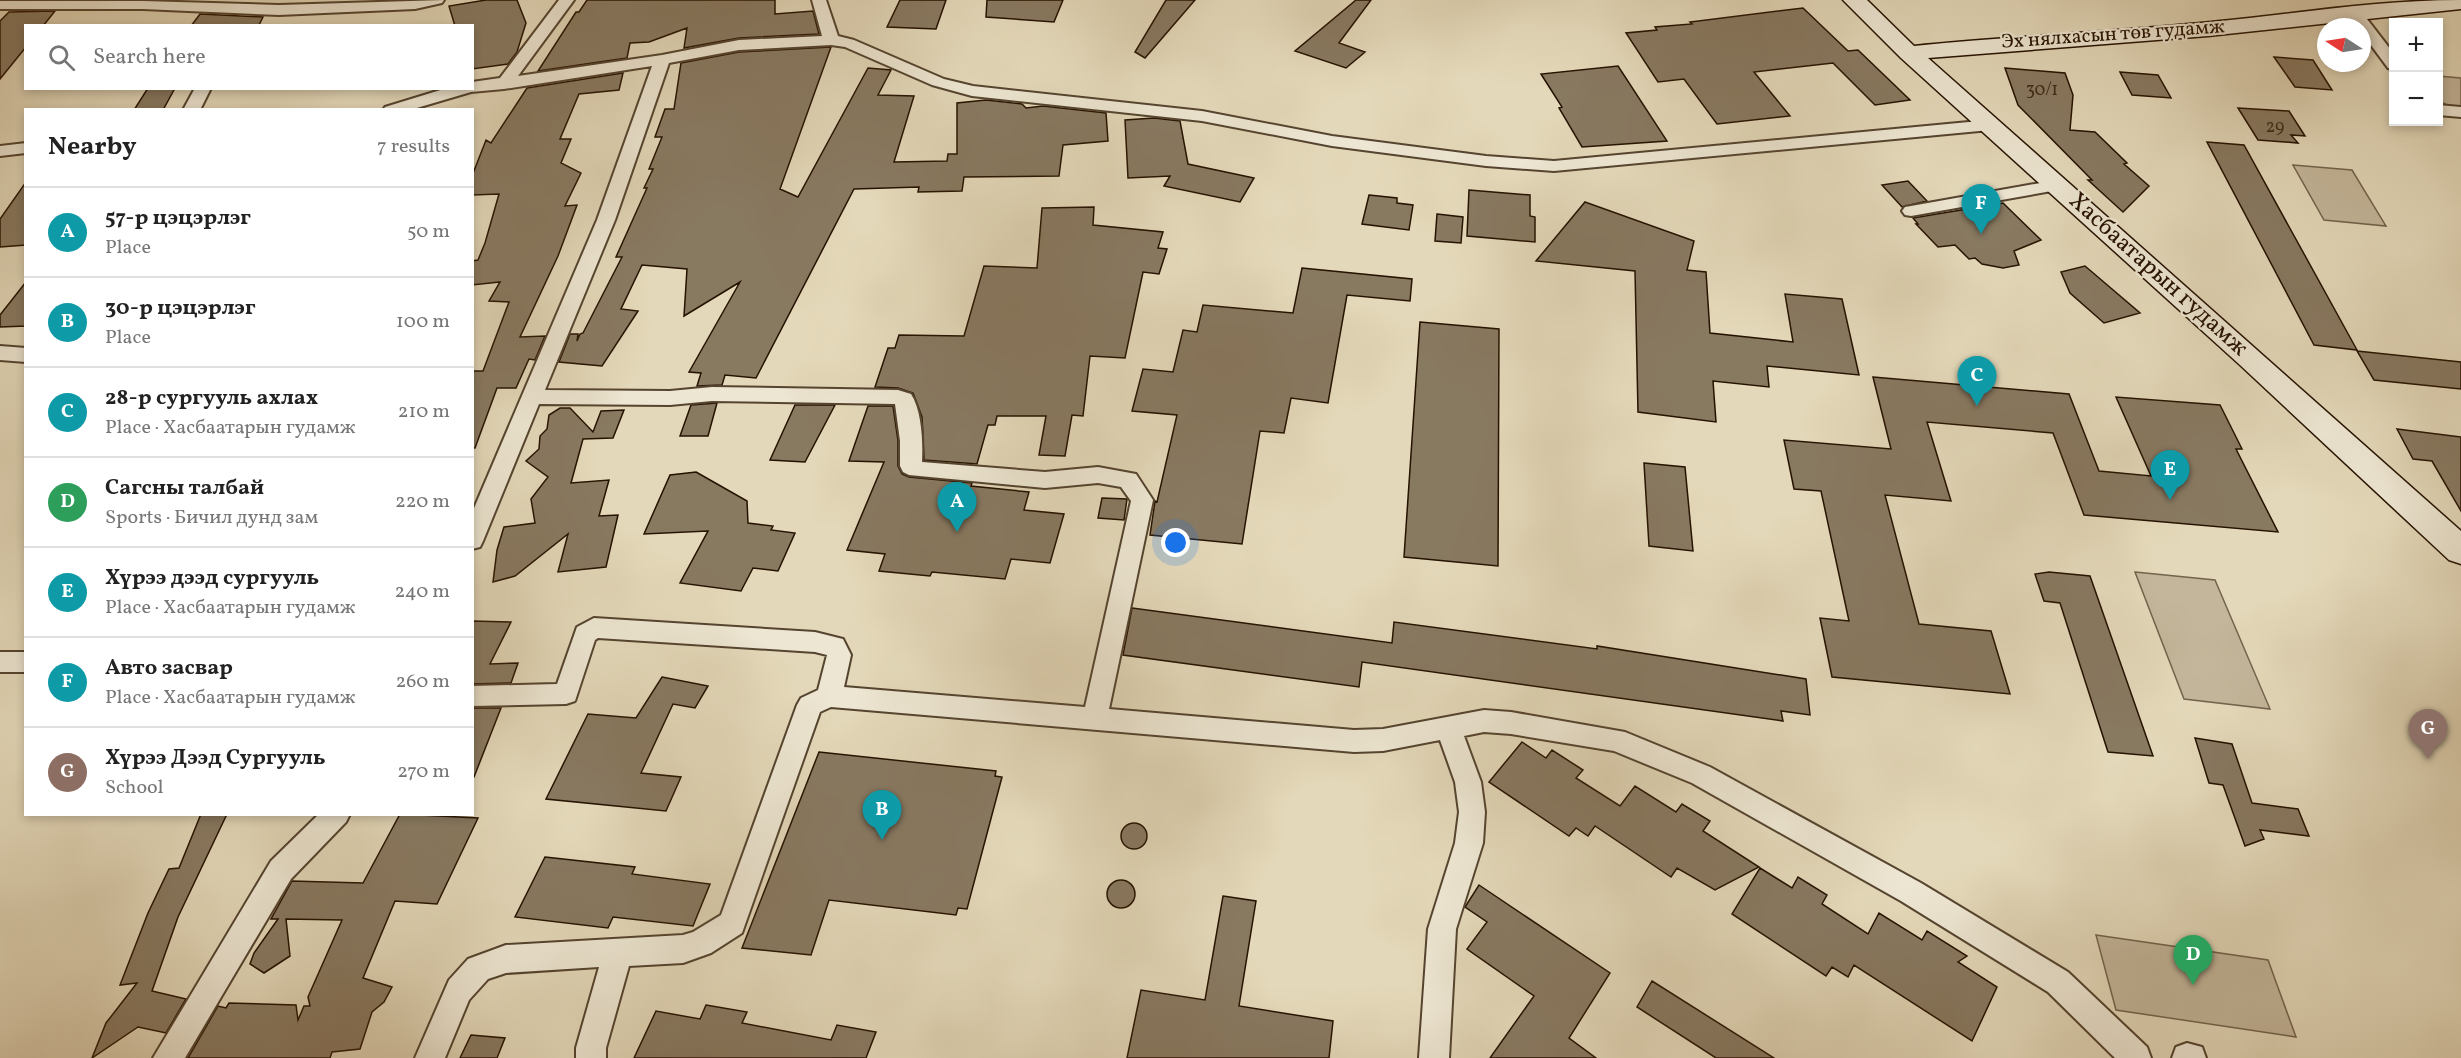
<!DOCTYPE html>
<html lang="en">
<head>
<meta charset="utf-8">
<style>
  :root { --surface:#fff; --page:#f6f6f6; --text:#222; --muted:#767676; --line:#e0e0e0; --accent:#0f766e }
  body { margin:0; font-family:Vollkorn,serif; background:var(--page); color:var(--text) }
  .controls { position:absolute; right:18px; top:18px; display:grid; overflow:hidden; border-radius:0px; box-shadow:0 3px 9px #0003 }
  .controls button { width:54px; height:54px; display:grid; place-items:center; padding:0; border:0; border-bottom:2px solid var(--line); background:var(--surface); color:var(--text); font:30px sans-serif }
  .compass { position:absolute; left:2317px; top:18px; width:54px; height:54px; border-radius:50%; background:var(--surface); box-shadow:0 3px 9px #0003; rotate:282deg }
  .you { position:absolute; left:1176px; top:543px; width:21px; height:21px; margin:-15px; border:4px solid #fff; border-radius:50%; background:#1a73e8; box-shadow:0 0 0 9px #1a73e833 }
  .badge { display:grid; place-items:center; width:39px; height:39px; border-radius:50%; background:var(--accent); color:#fff; font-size:20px; font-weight:700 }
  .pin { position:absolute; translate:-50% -50px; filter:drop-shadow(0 2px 3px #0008) }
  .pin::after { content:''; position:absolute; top:32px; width:21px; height:18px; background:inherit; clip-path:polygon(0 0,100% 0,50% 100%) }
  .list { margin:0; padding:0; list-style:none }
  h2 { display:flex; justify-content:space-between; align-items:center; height:78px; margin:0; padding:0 24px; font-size:26px }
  h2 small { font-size:20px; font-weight:400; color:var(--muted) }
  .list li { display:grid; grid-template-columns:39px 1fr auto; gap:18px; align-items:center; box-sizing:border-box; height:90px; padding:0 24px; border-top:2px solid var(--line) }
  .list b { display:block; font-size:22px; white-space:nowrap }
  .list p { margin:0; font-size:20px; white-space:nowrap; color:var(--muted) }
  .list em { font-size:20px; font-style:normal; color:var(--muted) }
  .icon { flex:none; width:33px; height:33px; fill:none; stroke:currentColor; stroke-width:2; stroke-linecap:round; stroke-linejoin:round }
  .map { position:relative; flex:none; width:2461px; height:1058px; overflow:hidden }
  .search { position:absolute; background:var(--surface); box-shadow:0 3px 9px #0003; left:24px; top:24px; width:450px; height:66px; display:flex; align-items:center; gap:15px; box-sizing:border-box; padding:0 21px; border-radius:0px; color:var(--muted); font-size:22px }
  .panel { position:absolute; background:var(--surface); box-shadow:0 3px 9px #0003; left:24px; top:108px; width:450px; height:708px; border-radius:0px }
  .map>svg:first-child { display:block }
  .green { fill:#c3b69a; stroke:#74644e; stroke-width:1.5 }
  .building { fill:#887961; stroke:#261201; stroke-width:1.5 }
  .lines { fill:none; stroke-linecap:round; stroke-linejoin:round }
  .street-casing { stroke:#55442f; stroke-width:4 }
  .secondary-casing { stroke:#261201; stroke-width:3 }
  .street { fill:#ede6d2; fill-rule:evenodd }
  .secondary { fill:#ede6d2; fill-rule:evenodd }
  .labels { text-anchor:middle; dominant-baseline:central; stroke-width:4.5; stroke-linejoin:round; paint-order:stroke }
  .far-number-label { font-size:18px; fill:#3e2c19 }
  .far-street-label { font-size:20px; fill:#261201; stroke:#ede6d2 }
  .street-label { font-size:24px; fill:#261201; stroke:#ede6d2 }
</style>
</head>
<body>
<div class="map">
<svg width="2461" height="1058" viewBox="0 0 2461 1058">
  <rect width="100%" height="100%" fill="#e3d8b9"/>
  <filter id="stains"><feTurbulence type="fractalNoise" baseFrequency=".00333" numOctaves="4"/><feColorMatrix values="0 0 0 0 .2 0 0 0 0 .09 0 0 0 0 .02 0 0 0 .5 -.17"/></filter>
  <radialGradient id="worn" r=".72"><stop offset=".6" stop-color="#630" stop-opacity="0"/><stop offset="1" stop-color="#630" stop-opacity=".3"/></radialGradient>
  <path class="green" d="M2438 76 2461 78V108L2451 107 2439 101Z
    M2293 165 2352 170 2386 226 2324 220Z
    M2135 572 2215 580 2270 709 2184 699Z
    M2096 935 2268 960 2296 1037 2116 1010Z"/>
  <path class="building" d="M486 0H517L526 23 517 52 508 64 472 69V26H455L449 6Z
    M587 0H775V14L813 11 819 34 739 38 684 48 687 28 649 42 630 43 627 58 538 71 576 12H579Z
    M900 0H946L936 29 887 27Z
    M987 0H1063L1054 22 986 17Z
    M1166 0H1195L1145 58 1135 52Z
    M1356 0H1371L1339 43 1365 52 1346 68 1295 51Z
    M1803 8 1848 51 1858 50 1910 100 1875 105 1833 63 1754 72 1790 116 1717 124 1684 79 1658 82 1626 33 1657 30 1655 27 1692 24 1690 22Z
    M55 11 43 26H26V47L0 79V21L9 12Z
    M200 14 263 17 259 25 191 26Z
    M831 47 780 189 798 197 868 68 891 70 878 95 914 96 894 162 947 161 948 154H957V103L986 100 1022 104 1026 108 1043 106 1106 113 1108 141 1063 145 1059 176 964 177 962 191 918 192 919 187 854 189 756 378 725 375 722 385 697 386 701 373 689 372 740 282 684 316 687 269 642 265 621 309 638 311 602 366 559 362 570 334H578L577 341 580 334 583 333 622 257H616L647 188H644L653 169H649L662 137H655L665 109H674L681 63 739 52Z
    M2274 57 2313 60 2332 90 2295 87Z
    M1618 66 1667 141 1582 147 1559 108 1562 107 1541 74Z
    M2005 68 2065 73 2073 95 2070 130 2095 132 2127 163 2124 164 2149 186 2123 212 2088 180H2092L2018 105Z
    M2120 72 2158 75 2171 98 2132 95Z
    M623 73 619 90 579 94 560 139H571L561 163 581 173 565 206 577 205 558 256 520 337 545 336 535 360 529 359 516 388H497L475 448H472V371H483L509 302 489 301 500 282 472 285V261L478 260 485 243 499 194 472 195V176L486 140 491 143 527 88Z
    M148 88H175L163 110H134Z
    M2238 108 2289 111 2305 136 2291 135 2298 143 2258 140Z
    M1154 118 1180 121 1188 164 1254 178 1240 202 1164 186 1170 176 1128 178 1125 120Z
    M2207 142 2244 145 2357 350 2314 345Z
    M1908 181 1927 201 1902 207 1882 185Z
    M26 182V245L0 247V219Z
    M1469 190 1530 195V216L1535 217V242L1467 236Z
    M1369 195 1397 198V203L1413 205 1409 230 1362 224Z
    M1585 202 1694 241 1687 270 1706 272 1710 333 1793 342 1785 294 1842 299 1859 375 1767 366 1769 387 1713 381 1716 422 1638 412 1635 271 1536 261Z
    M2003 203 2041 240 2014 251 2019 265 2003 268 1982 264 1975 258 1969 259 1955 245 1938 247 1916 224H1918L1913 218Z
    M1094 207 1093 225 1163 232 1158 248 1167 249 1159 274 1143 272 1125 358 1090 356 1083 416 1072 415 1065 456 1039 455 1046 416H997L995 425H988L977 464 924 460 922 417 913 393 898 388 875 387 888 348H895L899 335 964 336 984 266 1037 268 1042 208Z
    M1437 214 1463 217 1461 243 1435 241Z
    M2085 266 2140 313 2104 323 2070 293 2061 272Z
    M1302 268 1412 279 1410 301 1347 295 1328 403 1291 398 1284 433 1260 431 1242 544 1150 535 1155 501 1157 502 1177 415 1132 411 1143 369 1173 372 1183 330 1197 332 1203 305 1293 313Z
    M26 282V326L0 327V315Z
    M1420 322 1499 329 1498 566 1404 557Z
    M2357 351 2461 362V389L2374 380Z
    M1873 377 2069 394 2099 471 2151 476 2116 397 2220 405 2242 449H2236L2278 532 2084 515 2053 433 1927 422 1951 501 1885 495 1919 624 1991 631 2010 694 1832 677 1820 618 1849 621 1821 491 1794 489 1784 440 1891 449Z
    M717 403 708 436H680L691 405Z
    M795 405H835L805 462 770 460Z
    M868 406H893L898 441V466L902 474 909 477 972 483 971 486 1029 492 1024 510 1064 514 1050 563 1011 559 1005 579 932 572 930 576 879 571 885 554 847 550 884 462 849 461Z
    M560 408H570L593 432 601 411 624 410 613 438 583 439 571 483 609 480 599 516 618 515 606 567 558 572 568 534 515 576 493 582 497 550 504 527 535 523 531 499 548 477 526 461 539 449 540 436 547 429 549 415Z
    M2397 429 2461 437V511L2432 461 2413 459Z
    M1644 463 1685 467 1693 551 1649 546Z
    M696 472 747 501 748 523 773 526 771 530 795 533 778 571 753 568 741 591 680 583 708 531 644 534 670 475Z
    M1102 498 1127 499 1124 520 1098 518Z
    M2049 572 2090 576 2153 756 2108 752 2060 603 2044 601 2035 574Z
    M1132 608 1392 643 1394 622 1597 649V646L1806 679 1810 715 1781 711 1783 721 1362 662 1359 687 1123 655Z
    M472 621 511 622 490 664 518 663 511 683 472 684Z
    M662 677 708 686 695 708 673 704 641 773 681 777 666 811 546 799 588 714 636 718Z
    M472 708H501L474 777H472Z
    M2195 738 2232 744 2252 803 2298 809 2309 836 2260 830 2264 839 2245 846 2223 785 2209 783Z
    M1522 742 1546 758 1552 750 1583 770 1576 778 1620 806 1635 786 1676 812 1682 804 1710 821 1703 831 1759 867 1715 890 1677 868 1671 877 1595 826 1588 836 1576 828 1569 836 1489 782Z
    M819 752 996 771 995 776 1002 777 967 909 958 908 956 915 829 900 811 955 742 948Z
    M201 814H227L178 917 152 991 186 999 166 1033 138 1027 92 1058 106 1023 137 983 120 985 148 913 169 869 179 868Z
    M400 814 478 818 437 904 395 901 363 978 392 987 384 1002 372 1012 360 1049 332 1052 330 1058H188L218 1006 226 1008 229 1003 296 1005 298 1020 304 1006H310L308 997 342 920 286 919 290 956 264 973 250 964 254 953 278 919H271L292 881 363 883Z
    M1121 836a13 13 0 1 1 26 0a13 13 0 1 1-26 0Z
    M545 857 635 867 632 874 710 884 693 926 613 917 608 928 515 917Z
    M1760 868 1792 888 1798 877 1827 895 1822 904 1868 934 1879 913 1922 940 1927 931 1967 956 1958 962 1997 987 1972 1041 1854 965 1848 977 1832 967 1826 976 1732 914Z
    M1107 894a14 14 0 1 1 28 0a14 14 0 1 1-28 0Z
    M1479 885 1610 973 1569 1038 1596 1058H1490L1534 996 1467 949 1487 922 1465 907Z
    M1223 896 1256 901 1239 1006 1333 1021 1329 1058H1127L1141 990 1205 1000Z
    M1652 981 1774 1058H1716L1637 1007Z
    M706 1005 747 1012 742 1023 831 1040 837 1025 876 1032 866 1058H634L656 1011 700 1019Z
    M471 1035 505 1038 497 1058H460Z"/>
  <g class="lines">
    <defs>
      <path id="street" d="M444 0 442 3 415 9 279 15 143 9H0V1H143L279 5Z
        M559 0H574L518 76 662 55 739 40 822 36 812 0H826L838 36 854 40 944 79 973 86 1202 111 1332 136 1486 156 1554 161 1990 120 1996 121 1998 125 1990 130 1554 171 1486 166 1332 146 1202 121 972 96 932 85 845 47 831 45 739 50 669 63 615 220 545 390 670 391 712 387 898 390 911 394C922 411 923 442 922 462L1045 472 1098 467 1136 474 1153 500 1109 709 1354 730 1383 729 1484 710 1511 712 1625 732 1710 767 1921 883 2068 972 2147 1047 2151 1058H2115L2048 992 1901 901 1692 783 1614 751 1511 734 1484 732 1464 736 1481 782 1485 812 1483 843 1456 929 1449 1058H1419L1428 929 1455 843 1459 812 1455 782 1440 740 1383 751 1354 752 831 707 820 712 742 933 711 953 683 963 629 966 606 1048V1058H576V1048L599 967 506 973 488 979 469 1000 445 1058H415L449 980 468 959 506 945 683 935 693 932 721 915 797 705 801 698 818 690 827 655 815 652 598 638 595 640 575 701 566 704 472 706V686L557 684 577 627 594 618 815 632 843 639 851 655 844 687 1085 707 1131 501 1121 487 1098 483 1045 488 909 475 903 472 900 466V441L895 404 712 401 670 405 539 404 483 541 480 547 472 549V513L597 220 652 66 504 89 471 92 410 110H383L385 107 447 88H472V82L500 78Z
        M2355 8 2360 10 2394 54V70L2388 68 2362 33V27H2358L2347 13Z
        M195 88H211L200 110H183Z
        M2438 105 2461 107V117L2438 115Z
        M26 143V153L0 156V146Z
        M2057 180 2063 181 2066 185 2063 189 1911 216 1905 215 1902 211 1905 207 1911 206Z
        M0 346 26 348V362L0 360Z
        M0 652H26V672H0Z
        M319 814H350L346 822 291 879 185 1058H153L271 861Z
        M2187 1043 2202 1047 2206 1058H2172L2176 1047Z"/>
      <path id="secondary" d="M1843 0H1867L1914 46C2013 36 2112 32 2211 22 2294 14 2377 0 2461 0V9L2208 36 1928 58 2461 531V564L2449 560 2240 365 1901 58Z"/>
    </defs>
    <use href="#street" class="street-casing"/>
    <use href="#secondary" class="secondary-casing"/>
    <use href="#street" class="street"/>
    <use href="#secondary" class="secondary"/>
  </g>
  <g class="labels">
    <g class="far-number-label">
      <text x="2042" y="90">30/1</text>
      <text x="2275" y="127">29</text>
    </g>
    <g class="far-street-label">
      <text transform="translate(2113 35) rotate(-4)">Эх нялхасын төв гудамж</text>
    </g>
    <g class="street-label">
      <text transform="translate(2158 275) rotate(42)">Хасбаатарын гудамж</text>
    </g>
  </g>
  <rect width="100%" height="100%" filter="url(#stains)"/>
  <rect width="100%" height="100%" fill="url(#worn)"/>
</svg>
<div class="controls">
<button>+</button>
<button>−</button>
</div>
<svg class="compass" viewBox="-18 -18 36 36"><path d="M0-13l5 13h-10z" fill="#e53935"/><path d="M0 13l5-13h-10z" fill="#767676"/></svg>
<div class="you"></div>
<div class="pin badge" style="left:957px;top:532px;background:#0f9aa8">A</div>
<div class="pin badge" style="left:882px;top:840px;background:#0f9aa8">B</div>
<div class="pin badge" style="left:1977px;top:406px;background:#0f9aa8">C</div>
<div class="pin badge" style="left:2193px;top:985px;background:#2e9e5b">D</div>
<div class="pin badge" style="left:2170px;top:500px;background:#0f9aa8">E</div>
<div class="pin badge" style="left:1981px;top:234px;background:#0f9aa8">F</div>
<div class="pin badge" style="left:2428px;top:759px;background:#8d6e63">G</div>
<div class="search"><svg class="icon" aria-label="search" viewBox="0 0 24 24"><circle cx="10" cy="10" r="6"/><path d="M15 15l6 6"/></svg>Search here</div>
<section class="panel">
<h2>Nearby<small>7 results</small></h2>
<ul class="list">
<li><span class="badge" style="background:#0f9aa8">A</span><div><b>57-р цэцэрлэг</b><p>Place</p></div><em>50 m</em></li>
<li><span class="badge" style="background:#0f9aa8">B</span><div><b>30-р цэцэрлэг</b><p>Place</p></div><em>100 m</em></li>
<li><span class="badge" style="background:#0f9aa8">C</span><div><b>28-р сургууль ахлах</b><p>Place · Хасбаатарын гудамж</p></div><em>210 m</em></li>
<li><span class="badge" style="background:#2e9e5b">D</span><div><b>Сагсны талбай</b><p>Sports · Бичил дунд зам</p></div><em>220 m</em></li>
<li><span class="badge" style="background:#0f9aa8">E</span><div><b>Хүрээ дээд сургууль</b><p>Place · Хасбаатарын гудамж</p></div><em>240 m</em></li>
<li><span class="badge" style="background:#0f9aa8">F</span><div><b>Авто засвар</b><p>Place · Хасбаатарын гудамж</p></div><em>260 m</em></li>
<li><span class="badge" style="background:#8d6e63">G</span><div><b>Хүрээ Дээд Сургууль</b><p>School</p></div><em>270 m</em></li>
</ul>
</section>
</div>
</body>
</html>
